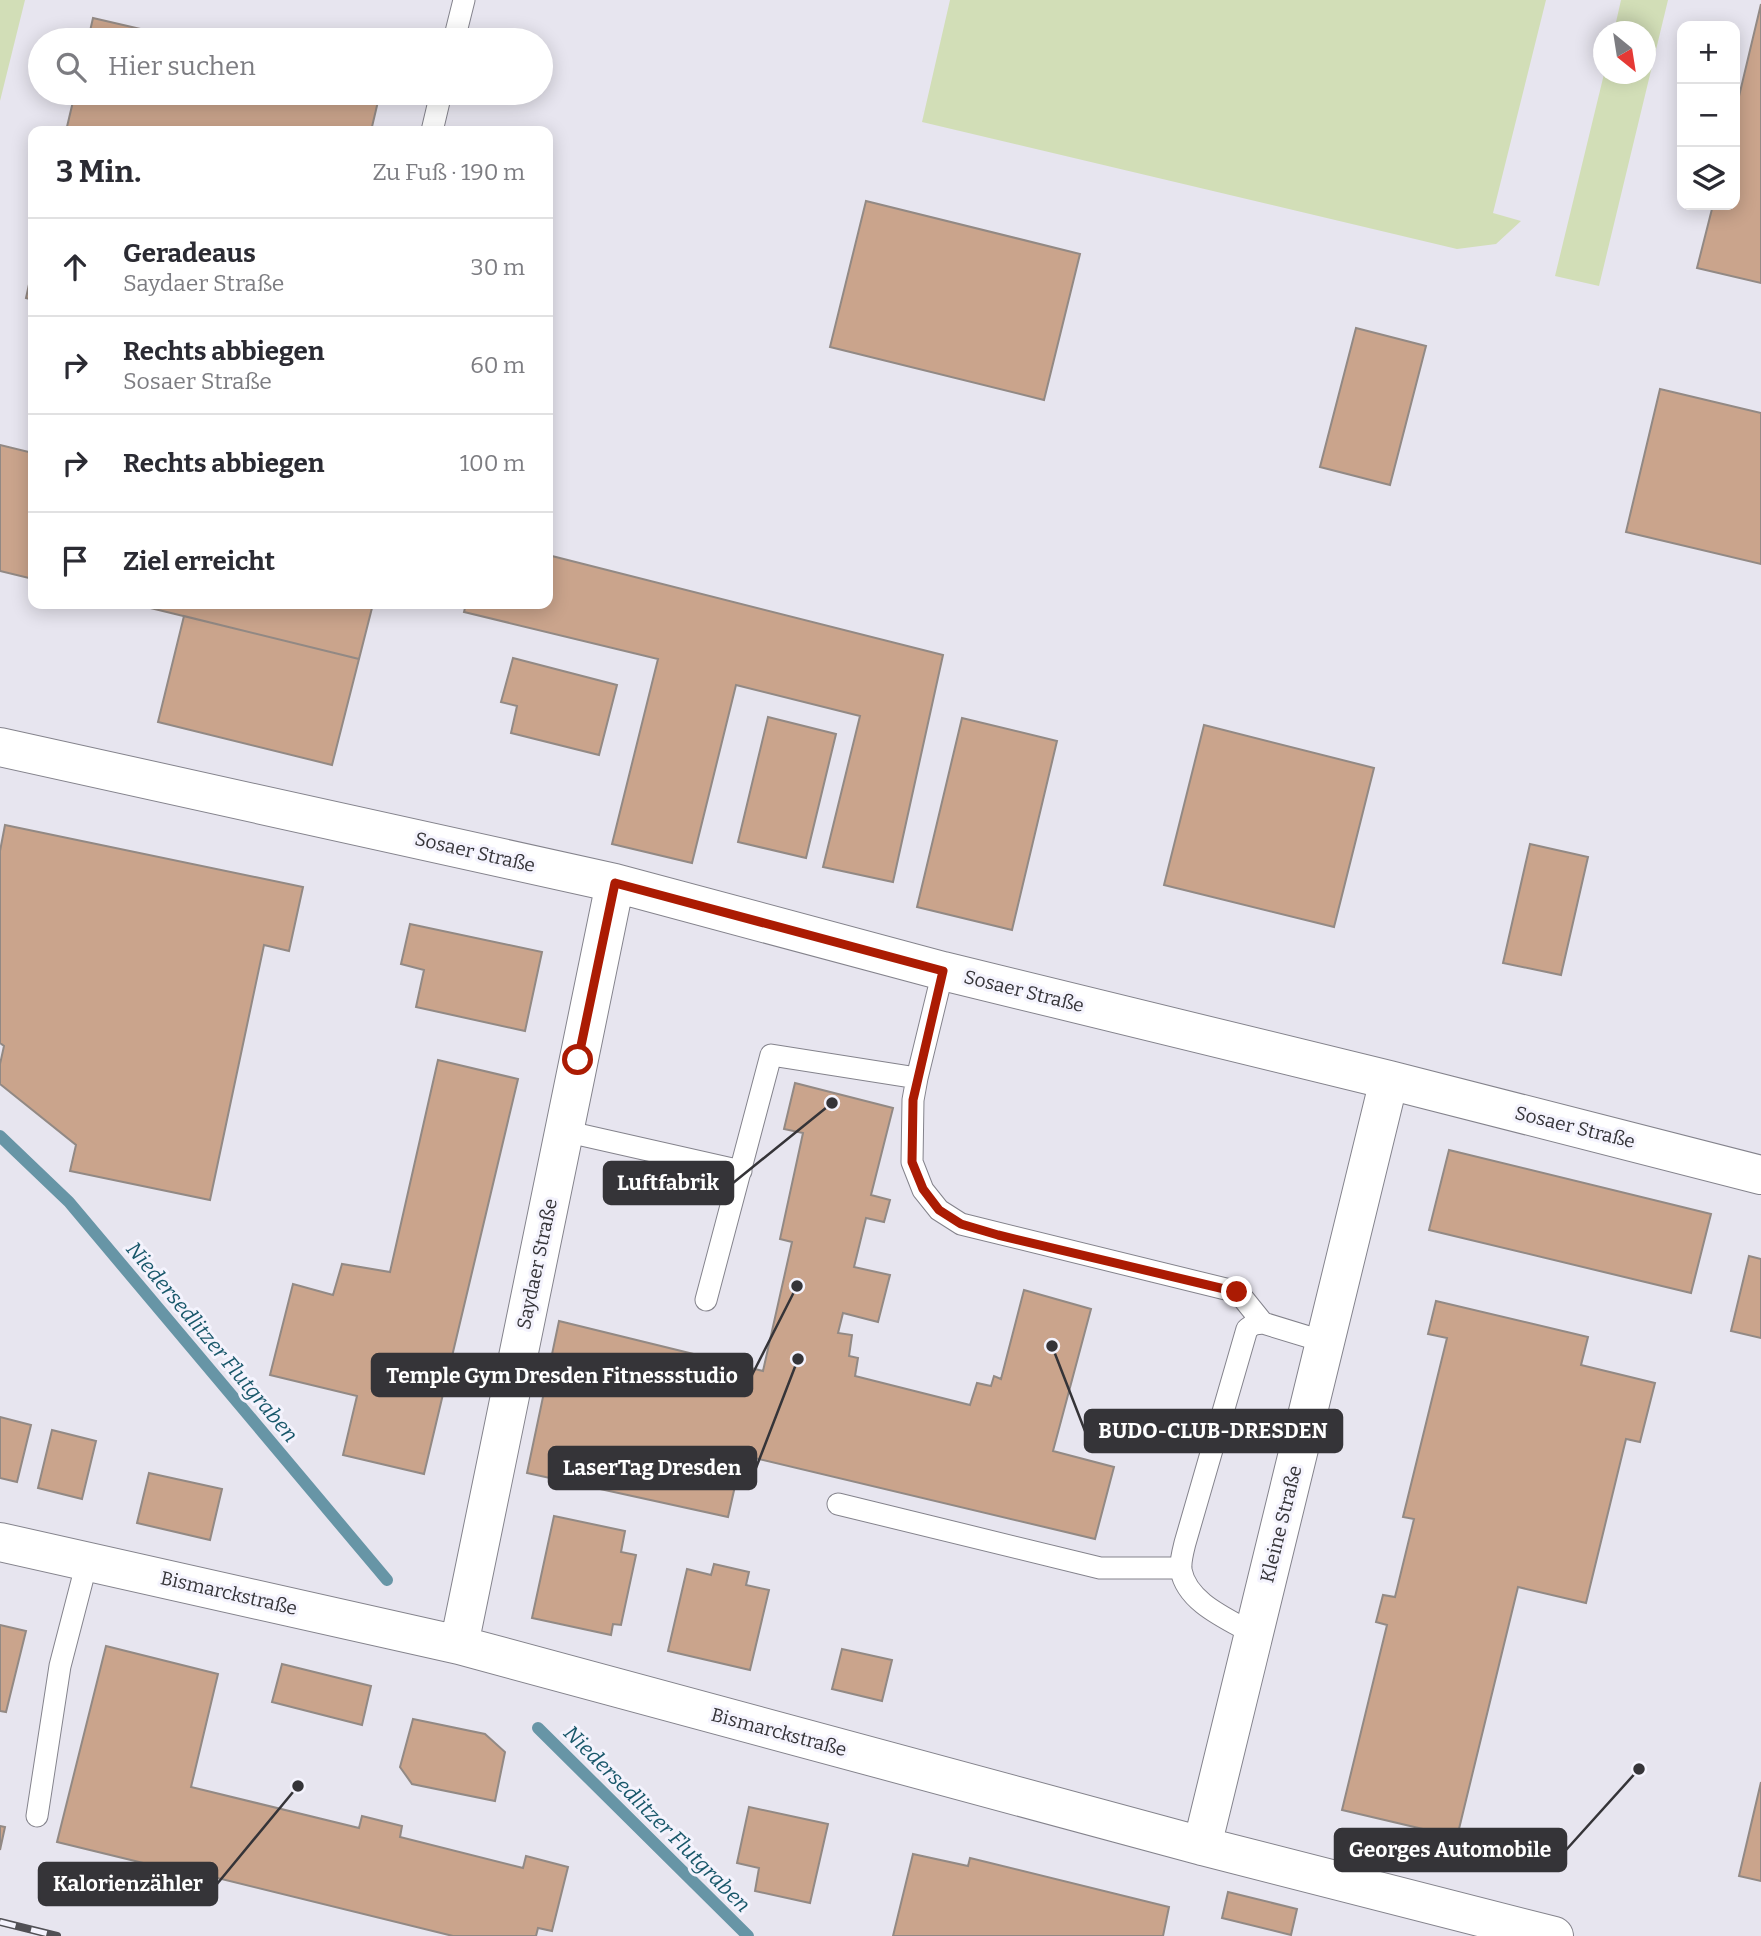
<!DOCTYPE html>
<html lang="de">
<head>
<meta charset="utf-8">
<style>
  :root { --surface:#fff; --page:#f2f2f3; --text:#2b2b33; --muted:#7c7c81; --line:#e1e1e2 }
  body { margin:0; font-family:Bitter,serif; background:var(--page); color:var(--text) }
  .controls { position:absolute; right:21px; top:21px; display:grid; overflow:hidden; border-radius:14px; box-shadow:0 4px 18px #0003 }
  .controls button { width:63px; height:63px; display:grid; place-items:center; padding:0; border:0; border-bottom:2px solid var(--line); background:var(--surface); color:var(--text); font:35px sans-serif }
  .compass { position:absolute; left:1593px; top:21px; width:63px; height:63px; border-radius:50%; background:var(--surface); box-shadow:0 4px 18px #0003; rotate:150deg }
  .stop { position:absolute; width:21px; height:21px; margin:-16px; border:5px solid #ab1b03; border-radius:50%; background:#fff }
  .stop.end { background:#ab1b03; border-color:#fff; box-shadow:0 2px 7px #0008 }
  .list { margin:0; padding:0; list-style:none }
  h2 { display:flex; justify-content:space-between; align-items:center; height:91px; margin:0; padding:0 28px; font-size:30px }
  h2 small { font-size:23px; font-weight:400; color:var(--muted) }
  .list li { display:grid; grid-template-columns:46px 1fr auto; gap:21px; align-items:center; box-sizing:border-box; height:98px; padding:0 28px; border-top:2px solid var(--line) }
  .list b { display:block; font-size:26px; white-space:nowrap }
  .list p { margin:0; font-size:23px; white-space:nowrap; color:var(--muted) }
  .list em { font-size:23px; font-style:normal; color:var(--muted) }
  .icon { flex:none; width:38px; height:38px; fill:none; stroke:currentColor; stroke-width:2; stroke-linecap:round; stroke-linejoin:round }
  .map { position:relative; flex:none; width:1761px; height:1936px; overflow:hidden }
  .search { position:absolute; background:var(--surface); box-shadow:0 4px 18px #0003; left:28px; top:28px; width:525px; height:77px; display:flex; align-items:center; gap:18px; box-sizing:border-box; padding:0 24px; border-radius:38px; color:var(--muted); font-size:26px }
  .panel { position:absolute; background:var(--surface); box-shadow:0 4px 18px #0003; left:28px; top:126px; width:525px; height:483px; border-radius:14px }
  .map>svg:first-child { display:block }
  .green { fill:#d2deb7 }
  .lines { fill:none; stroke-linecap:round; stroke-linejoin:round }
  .stream { stroke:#6795a6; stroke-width:12 }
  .building { fill:#caa48c; stroke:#928984; stroke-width:2 }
  .lane-casing { stroke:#84838c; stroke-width:23 }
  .street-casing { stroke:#84838c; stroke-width:40 }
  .lane { stroke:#fff; stroke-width:21 }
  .street { stroke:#fff; stroke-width:38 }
  .rail-casing { stroke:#515055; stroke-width:8 }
  .rail { stroke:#f4f3fd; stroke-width:5; stroke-dasharray:16; stroke-linecap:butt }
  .route { stroke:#ab1b03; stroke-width:9 }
  .labels { text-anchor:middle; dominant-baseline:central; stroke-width:6; stroke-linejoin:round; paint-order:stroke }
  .street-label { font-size:19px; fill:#353438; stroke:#f4f3fd }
  .water-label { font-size:21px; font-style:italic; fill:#18576a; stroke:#f4f3fd }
  .leader { fill:none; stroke:#353438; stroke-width:2.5 }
  .callout-dot { fill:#353438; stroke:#f4f3fd; stroke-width:2.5 }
  .callout { fill:#353438; stroke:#353438; stroke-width:2.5 }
  .callout-label { font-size:21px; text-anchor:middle; font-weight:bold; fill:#fff }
</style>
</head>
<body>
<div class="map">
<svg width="1761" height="1936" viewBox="0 0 1761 1936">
  <rect width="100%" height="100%" fill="#e7e5ef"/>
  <path class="green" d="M0 0H25L0 101Z
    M950 0H1546L1493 213 1521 221 1496 244 1457 249 922 122Z
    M1621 0H1668L1599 286 1555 276 1604 74H1646V32L1614 31Z"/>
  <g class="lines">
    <path class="stream" d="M0 1136 69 1202 387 1580
      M538 1728 748 1936"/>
  </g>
  <path class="building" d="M1761 4V283L1697 268 1713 205H1735V113Z
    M93 18 188 40H88Z
    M75 93H380L371 131H66Z
    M866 201 1080 254 1044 400 830 347Z
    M33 266V300L26 298Z
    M1356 328 1426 346 1390 485 1320 467Z
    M1660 389 1761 413V564L1626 532Z
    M0 445 33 453V579L0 571Z
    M548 555 943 655 893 882 823 867 860 716 736 685 692 863 612 844 658 659 464 612 466 604H548Z
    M134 604H373L359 659Z
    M184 616 359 659 332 765 158 722Z
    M513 658 617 685 599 755 511 733 517 706 501 702Z
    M768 717 836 734 806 858 738 842Z
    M962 718 1057 741 1012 930 917 907Z
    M1204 725 1374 768 1334 927 1164 885Z
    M5 825 303 887 289 951 264 945 210 1200 70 1171 76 1145 0 1084V1064L4 1046 0 1043V851Z
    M1530 844 1588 857 1561 975 1503 963Z
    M410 924 542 952 525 1031 416 1007 424 970 401 964Z
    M438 1060 518 1079 424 1474 343 1455 357 1396 270 1375 293 1284 333 1295 342 1264 390 1272Z
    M795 1083 893 1108 871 1195 890 1200 884 1222 866 1218 854 1267 890 1275 878 1322 843 1313 838 1333 852 1335 849 1356 858 1358 855 1376 970 1405 977 1383 991 1386 994 1376 1001 1379 1024 1290 1091 1309 1053 1451 1114 1467 1095 1539 742 1455 728 1517 527 1473 559 1321 763 1371 792 1242 780 1239 803 1133 784 1129Z
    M1449 1150 1711 1214 1691 1293 1429 1230Z
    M1749 1256 1761 1259V1338L1731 1331Z
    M1436 1301 1588 1337 1581 1365 1655 1383 1640 1442 1626 1439 1586 1603 1518 1587 1457 1837 1342 1810 1387 1625 1376 1622 1383 1595 1395 1597 1414 1519 1403 1517 1447 1338 1428 1334Z
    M0 1417 31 1425 17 1482 0 1478Z
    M52 1430 96 1441 82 1499 38 1488Z
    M149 1473 222 1489 210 1540 137 1523Z
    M554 1516 625 1531 621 1552 636 1555 621 1625 613 1624 611 1635 532 1618Z
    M714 1564 749 1572 746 1585 769 1590 750 1670 668 1651 687 1569 711 1575Z
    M0 1625 26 1631 6 1712 0 1711Z
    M106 1646 218 1674 191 1787 359 1828 362 1816 402 1826 400 1837 523 1868 526 1856 568 1867 552 1931 538 1928 536 1936H453L173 1867 172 1870 57 1842Z
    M842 1649 892 1660 882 1701 832 1689Z
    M282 1664 371 1686 362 1725 272 1702Z
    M413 1719 485 1734 505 1752 495 1801 412 1784 400 1767Z
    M1761 1782V1881L1739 1876Z
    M749 1807 828 1824 810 1903 755 1891 759 1868 737 1863Z
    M0 1826 5 1827 0 1850Z
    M913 1854 968 1866 970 1858 1169 1907 1163 1936H893Z
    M1228 1892 1297 1909 1291 1935 1222 1918Z"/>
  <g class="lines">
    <defs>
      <path id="lane" d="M454 40 464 0
        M432 131 441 93
        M917 1078 913 1100 912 1162 923 1190 939 1210 961 1224 1238 1292 1263 1323
        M564 1131 741 1171
        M706 1300 771 1055 917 1078 943 971
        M838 1504 1100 1568H1181
        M1254 1634C1228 1619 1187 1603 1181 1570 1180 1562 1183 1551 1185 1543L1247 1329 1254 1324 1263 1323 1325 1342
        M37 1816 60 1666 87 1562"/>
      <path id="street" d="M0 747 615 883 943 971 1389 1080 1761 1175
        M0 1542 459 1645 1202 1846 1554 1936
        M459 1645 615 883
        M1202 1846 1389 1080"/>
    </defs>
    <use href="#lane" class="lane-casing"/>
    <use href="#street" class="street-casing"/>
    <use href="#lane" class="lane"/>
    <use href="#street" class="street"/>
    <defs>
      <path id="rail" d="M0 1922 57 1936"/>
    </defs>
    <use href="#rail" class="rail-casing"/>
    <use href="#rail" class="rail"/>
  </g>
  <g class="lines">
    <path class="route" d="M578 1060 615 883 943 971 913 1100 912 1162 923 1189 939 1210 961 1224 998 1235 1237 1292"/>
  </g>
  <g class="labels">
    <g class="street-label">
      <text transform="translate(475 852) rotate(13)">Sosaer Straße</text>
      <text transform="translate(1024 991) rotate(14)">Sosaer Straße</text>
      <text transform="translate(1575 1127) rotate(14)">Sosaer Straße</text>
      <text transform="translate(537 1264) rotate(-78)">Saydaer Straße</text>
      <text transform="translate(1281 1524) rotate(-76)">Kleine Straße</text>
      <text transform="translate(229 1593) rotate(13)">Bismarckstraße</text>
      <text transform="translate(779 1732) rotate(15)">Bismarckstraße</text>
    </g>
    <g class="water-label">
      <text transform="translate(212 1342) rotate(50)">Niedersedlitzer Flutgraben</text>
      <text transform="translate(657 1819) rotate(45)">Niedersedlitzer Flutgraben</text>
    </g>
  </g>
  <path class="leader" d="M832 1103L733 1183M797 1286L752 1375M1052 1346L1085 1431M798 1359L756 1468M1639 1769L1566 1850M298 1786L217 1884"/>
  <g class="callout-dot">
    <circle cx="832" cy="1103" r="7"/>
    <circle cx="797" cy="1286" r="7"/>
    <circle cx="1052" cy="1346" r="7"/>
    <circle cx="798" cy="1359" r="7"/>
    <circle cx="1639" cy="1769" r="7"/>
    <circle cx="298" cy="1786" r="7"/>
  </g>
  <g class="callout">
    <rect x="604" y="1162" width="129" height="42" rx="7"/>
    <rect x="372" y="1354" width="380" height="42" rx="7"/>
    <rect x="1085" y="1410" width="257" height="42" rx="7"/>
    <rect x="549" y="1447" width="207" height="42" rx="7"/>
    <rect x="1335" y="1829" width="231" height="42" rx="7"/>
    <rect x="39" y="1863" width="178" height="42" rx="7"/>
  </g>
  <g class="callout-label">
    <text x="668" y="1190">Luftfabrik</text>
    <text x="562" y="1383">Temple Gym Dresden Fitnessstudio</text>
    <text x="1213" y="1438">BUDO-CLUB-DRESDEN</text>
    <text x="652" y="1475">LaserTag Dresden</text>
    <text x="1450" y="1857">Georges Automobile</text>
    <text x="128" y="1891">Kalorienzähler</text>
  </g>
</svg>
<div class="controls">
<button>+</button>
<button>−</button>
<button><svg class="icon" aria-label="layers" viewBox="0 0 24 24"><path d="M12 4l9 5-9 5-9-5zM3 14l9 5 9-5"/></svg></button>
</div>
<svg class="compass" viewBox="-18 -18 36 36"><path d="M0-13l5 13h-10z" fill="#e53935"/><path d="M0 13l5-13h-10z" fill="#7c7c81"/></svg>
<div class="stop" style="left:578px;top:1060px"></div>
<div class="stop end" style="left:1237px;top:1292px"></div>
<div class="search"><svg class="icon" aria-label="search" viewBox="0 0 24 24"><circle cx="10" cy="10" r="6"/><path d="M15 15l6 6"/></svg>Hier suchen</div>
<section class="panel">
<h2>3 Min.<small>Zu Fuß · 190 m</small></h2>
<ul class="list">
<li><svg class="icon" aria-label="ahead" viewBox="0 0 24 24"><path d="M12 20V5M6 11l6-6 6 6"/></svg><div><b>Geradeaus</b><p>Saydaer Straße</p></div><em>30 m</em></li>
<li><svg class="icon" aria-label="right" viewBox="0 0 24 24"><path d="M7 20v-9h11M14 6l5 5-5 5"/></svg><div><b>Rechts abbiegen</b><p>Sosaer Straße</p></div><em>60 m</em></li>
<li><svg class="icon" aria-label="right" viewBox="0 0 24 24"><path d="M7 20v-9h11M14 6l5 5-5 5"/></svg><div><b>Rechts abbiegen</b></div><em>100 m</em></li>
<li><svg class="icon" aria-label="arrive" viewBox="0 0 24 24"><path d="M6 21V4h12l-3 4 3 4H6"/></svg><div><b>Ziel erreicht</b></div></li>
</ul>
</section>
</div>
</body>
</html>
